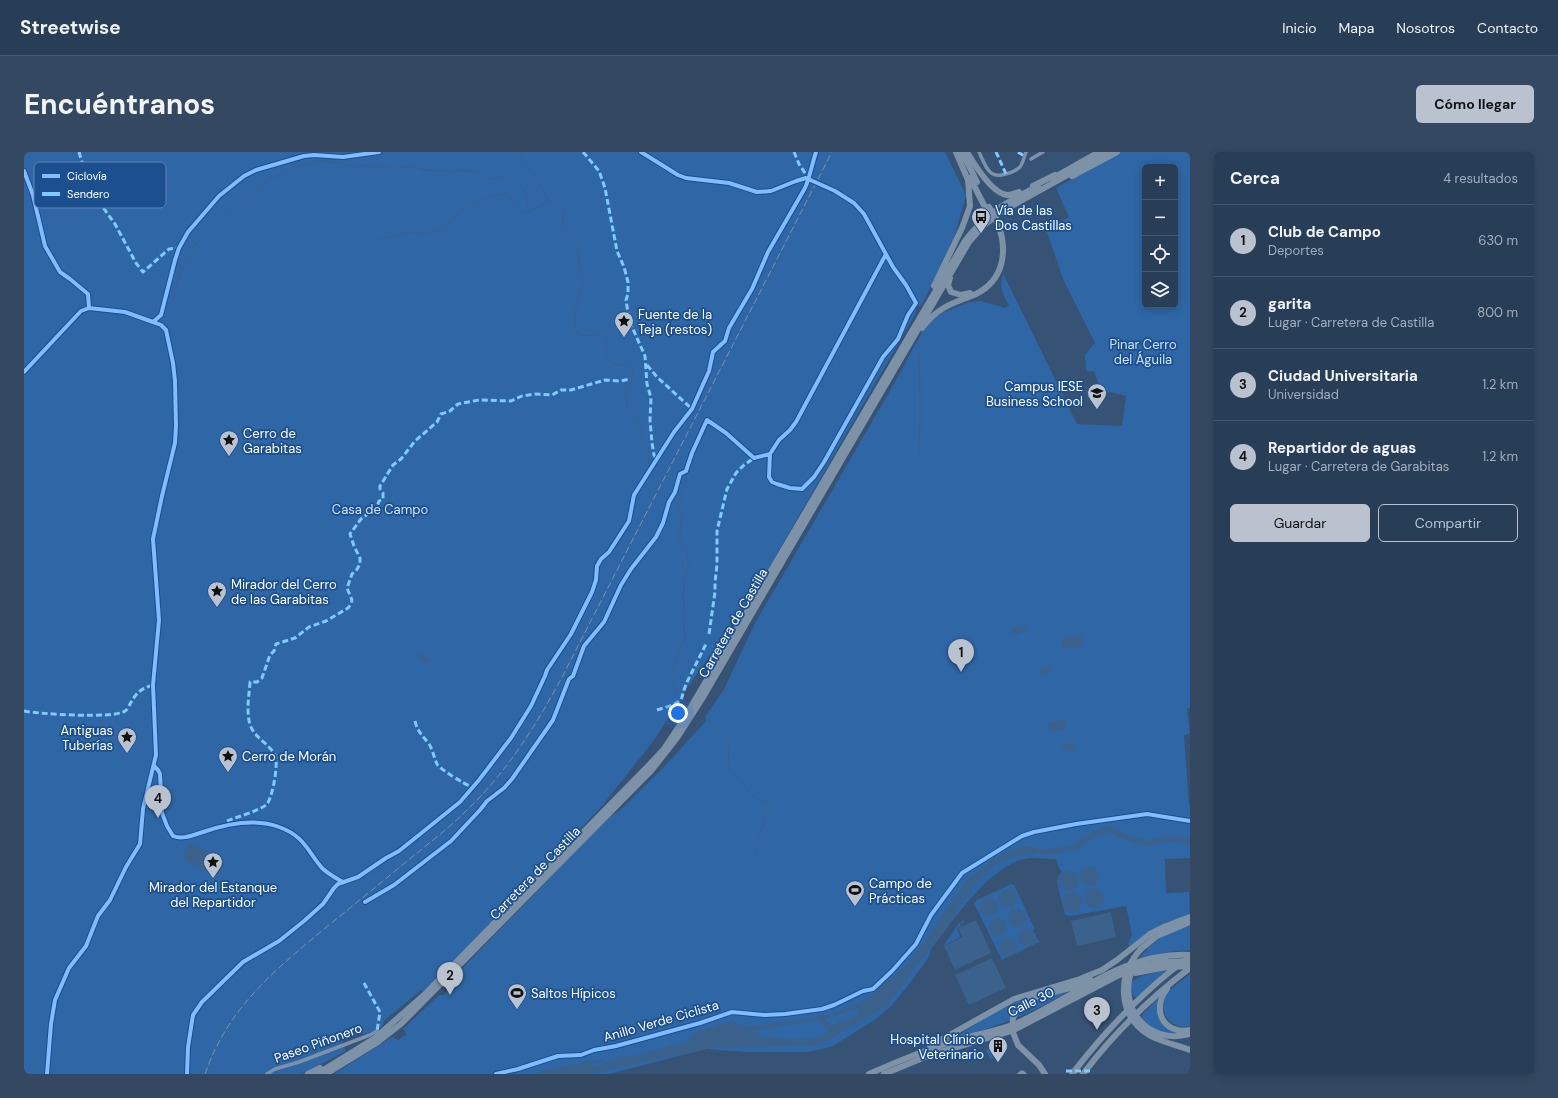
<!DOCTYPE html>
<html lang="es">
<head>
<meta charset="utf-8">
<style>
  :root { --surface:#283e57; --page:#344961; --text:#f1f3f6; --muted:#a5aeba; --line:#44576d; --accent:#b9c2ce }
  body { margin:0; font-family:"DM Sans",sans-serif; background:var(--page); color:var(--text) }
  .controls { position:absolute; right:12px; top:12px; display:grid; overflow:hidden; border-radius:6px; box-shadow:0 2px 10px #0003 }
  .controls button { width:36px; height:36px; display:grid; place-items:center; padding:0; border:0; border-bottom:1px solid var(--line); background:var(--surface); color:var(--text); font:20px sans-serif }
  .you { position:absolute; left:654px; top:561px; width:14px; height:14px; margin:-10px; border:3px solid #fff; border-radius:50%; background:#1a73e8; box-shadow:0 0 0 6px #1a73e833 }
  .badge { display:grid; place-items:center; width:26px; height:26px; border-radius:50%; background:var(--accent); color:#111; font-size:13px; font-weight:700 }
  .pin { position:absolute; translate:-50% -33px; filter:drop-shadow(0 1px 2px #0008) }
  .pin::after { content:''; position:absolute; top:21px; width:14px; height:12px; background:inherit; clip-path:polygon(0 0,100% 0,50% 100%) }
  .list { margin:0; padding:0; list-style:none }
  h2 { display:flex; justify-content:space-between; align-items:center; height:52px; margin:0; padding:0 16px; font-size:17px }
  h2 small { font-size:13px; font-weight:400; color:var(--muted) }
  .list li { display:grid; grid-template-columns:26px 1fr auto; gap:12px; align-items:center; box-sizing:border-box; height:72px; padding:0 16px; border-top:1px solid var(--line) }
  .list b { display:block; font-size:15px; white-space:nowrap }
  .list p { margin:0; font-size:13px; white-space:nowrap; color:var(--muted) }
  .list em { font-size:13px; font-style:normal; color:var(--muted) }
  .actions { display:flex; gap:8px; padding:12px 16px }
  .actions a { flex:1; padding:9px 0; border:1px solid var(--accent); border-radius:6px; text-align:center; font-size:14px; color:var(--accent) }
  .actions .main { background:var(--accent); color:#111 }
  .icon { flex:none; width:22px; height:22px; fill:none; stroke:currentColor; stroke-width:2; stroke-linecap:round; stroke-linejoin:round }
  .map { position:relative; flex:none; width:1166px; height:922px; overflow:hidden; border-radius:6px }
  header { display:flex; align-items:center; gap:24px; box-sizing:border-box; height:56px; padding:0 20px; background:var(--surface); border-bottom:1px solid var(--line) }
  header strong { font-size:19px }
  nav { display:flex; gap:22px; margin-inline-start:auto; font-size:14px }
  .intro { display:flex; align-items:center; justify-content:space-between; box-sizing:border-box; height:96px; padding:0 24px }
  h1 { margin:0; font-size:28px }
  .button { padding:10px 18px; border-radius:6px; background:var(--accent); color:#111; font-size:14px; font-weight:700 }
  main { display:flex; gap:24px; padding:0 24px }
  aside { flex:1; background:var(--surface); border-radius:6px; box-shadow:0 2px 10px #0003 }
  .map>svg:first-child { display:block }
  .green { fill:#2f66a5; fill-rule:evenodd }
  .water { fill:#3b618d; fill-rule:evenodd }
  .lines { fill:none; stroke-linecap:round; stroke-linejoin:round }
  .stream { stroke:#3b618d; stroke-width:1 }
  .river { stroke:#3b618d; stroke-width:5.5 }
  .street { stroke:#7d92a8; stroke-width:3.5 }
  .highway { stroke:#7e92a7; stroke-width:6 }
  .rail { stroke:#7e92a7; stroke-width:1; stroke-dasharray:7 3; stroke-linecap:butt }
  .street-bridge { stroke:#7d92a8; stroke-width:3.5 }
  .highway-bridge { stroke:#7e92a7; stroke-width:6 }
  .quiet { stroke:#80caff; stroke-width:3; stroke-dasharray:6 3; stroke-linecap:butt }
  .cycleway-casing { stroke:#1b4f8f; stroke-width:6 }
  .cycleway { stroke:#80bcff; stroke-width:4 }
  .labels { text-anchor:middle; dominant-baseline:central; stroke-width:3.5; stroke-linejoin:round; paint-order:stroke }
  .poi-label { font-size:13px; fill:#fff; stroke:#1b4f8f; text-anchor:start }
  .park-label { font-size:13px; fill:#cfe3fa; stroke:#1b4f8f }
  .street-label { font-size:13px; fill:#fff; stroke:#1b4f8f }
  .key { fill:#1b4f8f; stroke:#5f84b1; stroke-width:1 }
  .key-label { font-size:11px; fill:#fff }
</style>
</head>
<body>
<header>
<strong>Streetwise</strong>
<nav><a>Inicio</a><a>Mapa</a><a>Nosotros</a><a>Contacto</a></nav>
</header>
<div class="intro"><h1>Encuéntranos</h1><a class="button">Cómo llegar</a></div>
<main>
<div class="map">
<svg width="1166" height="922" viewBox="0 0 1166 922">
  <rect width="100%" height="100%" fill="#365274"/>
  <path class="green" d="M0 0H921L942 43 931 83 901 147 896 155 894 153 892 155V161L746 414 712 467 663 536 631 587 578 654 488 750 399 840 397 838 360 869 358 875 345 881 316 886 322 899 278 922H0Z
    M1097 0H1166V556L1163 557 1166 581 1160 584 1165 653H1166V706L1141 707 1142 741 1165 740 1166 764 1142 770 1106 796 1104 792 1108 783 1102 754 1047 764 1041 763 1033 731 1034 724 1038 720 1035 716 1032 707C1020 707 1008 704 996 708 961 720 929 769 907 797L905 805 886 831 867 854 852 867 807 895 784 900H721L682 897 585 922H310L368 885 374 888 383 882 379 877 415 843H420L425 836 424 833 426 829 585 665 595 659 638 617 682 569 681 565 700 537 731 471 871 230 898 180 910 166 920 160 946 150 957 149 981 156 985 153C977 140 976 135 979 121L1053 272 1098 274 1102 244 1077 238 1070 219H1062L1061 203 1071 191 1039 127 1022 77 1045 65 1032 36ZM1121 15H1151V153H1121Z
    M987 732 990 733 1011 777 1009 778 1015 790 978 808 950 751 953 748Z
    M940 768 941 769 936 772 937 774 933 776 936 785 919 794 935 771Z
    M1166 774V798L1143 800 1116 806C1130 787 1143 780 1166 774Z
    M1143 818 1112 846 1105 839 1106 830 1118 824Z
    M1166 822V874C1149 878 1134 863 1141 846 1145 836 1158 829 1166 822Z
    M1045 839C1007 862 972 875 928 887L983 853 1011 844Z
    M1137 843 1138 869 1163 879C1142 884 1130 882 1117 864Z
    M966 897H974L979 901 966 907 962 898Z"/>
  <path class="water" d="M1002 474 1003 479 988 483 987 477Z
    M1058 483 1059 494 1039 497 1037 486Z
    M397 500 401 504 406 507 405 510 403 511 396 507 395 502Z
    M1026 514 1028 520 1016 524 1014 518Z
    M1040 567 1042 576 1027 580 1024 571Z
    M1050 590 1052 597 1040 599 1038 593Z
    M165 691 202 708 194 725 158 707Z
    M999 694 1010 696 1012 702 993 704 973 711 951 732 933 757 922 778 899 805 862 854 796 893 687 896 563 922H512L523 917H533L540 913H552L560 910 582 908 564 913 574 914 601 903 604 905 609 903H615L654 892H661L671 880 708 869 717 874 740 873 789 866 815 859 836 851 885 811 944 727 971 706 988 698ZM831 857H836C831 868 823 867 813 871 806 875 807 878 802 882 791 890 754 886 740 885L734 883 733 878 801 867Z
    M1055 724a10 10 0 1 1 20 0a10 10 0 1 1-20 0Z
    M1034 729a10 10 0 1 1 20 0a10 10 0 1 1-20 0Z
    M1060 746a10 10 0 1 1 20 0a10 10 0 1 1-20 0Z
    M975 746a9 9 0 1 1 18 0a9 9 0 1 1-18 0Z
    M1038 750a10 10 0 1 1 20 0a10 10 0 1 1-20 0Z
    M956 755a9 9 0 1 1 18 0a9 9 0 1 1-18 0Z
    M984 766a9 9 0 1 1 18 0a9 9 0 1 1-18 0Z
    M1087 760 1092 785 1053 794 1047 769Z
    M965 775a9 9 0 1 1 18 0a9 9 0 1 1-18 0Z
    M952 768 967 801 931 818 920 794 938 785 934 776Z
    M994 786a9 9 0 1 1 18 0a9 9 0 1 1-18 0Z
    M975 795a9 9 0 1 1 18 0a9 9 0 1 1-18 0Z
    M968 806 982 836 945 853 931 823Z"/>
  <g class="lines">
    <path class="stream" d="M495 0 499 9 511 25 524 48 541 57 539 71 545 85 554 95 557 124 560 133C553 146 549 165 551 179 561 186 569 184 580 180L584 185C580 193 582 200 585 209L595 214 604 213 609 217 608 230 602 238 601 244 604 254 615 271 617 277 616 284 626 314 634 320
      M510 57 526 49
      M350 89 384 80 400 82 418 77 422 75 434 61 445 55 453 54C457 45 477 40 485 44L497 60 502 61 508 58
      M149 147 154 126 176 83 203 60 221 49 246 26 254 24 268 16 292 9 316 11 330 15 338 13 352 15 359 13 366 16H374L389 14 396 17 407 18 410 20 418 18 426 21C438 13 458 23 469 28L483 23C489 25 498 34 501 41 504 47 501 53 506 59
      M895 303 896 256 895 190
      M649 328 657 331 659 334 655 354 658 364 656 383V390L663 402 664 410V418L660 425 659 443 661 485 649 517 651 523 648 530C651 534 649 541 654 545
      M684 566 690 576 705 589C706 597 703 607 705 614 706 619 711 622 714 626 723 635 728 648 742 649L746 655 741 667 740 673 735 683 732 698 735 706
      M826 848 828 853"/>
    <path class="river" d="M1004 697 1021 700 1052 696C1062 685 1072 680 1087 677L1096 683 1121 691 1154 686 1166 691
      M795 866 811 880"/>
    <path class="street" d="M955 0C958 6 961 15 966 20 973 27 989 21 996 15 999 11 1000 5 1002 0
      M1007 7 1019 0
      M0 220 57 159 65 156 101 160 129 170 137 173 142 178 149 211 151 229 152 274 151 291 138 344 129 387 135 468 129 533 132 603 119 657 116 692 102 715 86 748 74 764 62 794 45 816 31 848 27 872 23 922
      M243 922 251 917 275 910 346 883 353 879
      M995 922 998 920 1001 922"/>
    <path class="highway" d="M938 0 953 30
      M943 0C950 12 968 41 983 43 987 43 991 41 995 40
      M1048 24 1093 0
      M946 26 962 57
      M1029 26 1075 0
      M1009 34 1031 23
      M926 126 924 133 927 140 937 143 946 141
      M910 134 938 76 946 54 944 28 932 0
      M898 176C904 168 910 162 918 157 929 150 941 147 952 142 980 128 984 99 974 72
      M1117 797 1133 784 1166 770
      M1111 821 1143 815 1166 814
      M1143 837C1127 857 1139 883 1166 878
      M989 866C999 843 1024 842 1046 836 1053 834 1060 830 1067 828
      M994 893 1015 913 1021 922
      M906 894 990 847 1056 827 1078 818 1093 808 1126 782 1142 774 1166 765
      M284 922 296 916
      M293 922 351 886 400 843 624 614 640 597 658 570 941 89C963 60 983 50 1014 34
      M302 922 354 890 377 872 627 619 653 586 678 547 945 90 960 73 977 60 1085 0
      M845 922C872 910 898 899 927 890 948 883 970 880 991 872 1049 847 1099 799 1166 803
      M860 922 906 903 990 878 1091 825 1112 816 1139 810 1166 809
      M1048 922C1078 883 1110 849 1148 818
      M1059 922C1090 881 1125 847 1166 816"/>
    <path class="rail" d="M181 922C204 855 252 817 305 773 332 751 359 729 387 706 405 691 425 676 442 659 482 621 511 575 537 527L808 0"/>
    <path class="street-bridge" d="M788 28 799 34"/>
    <path class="highway-bridge" d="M965 55 974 72
      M1117 797C1093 823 1093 863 1125 883 1137 890 1153 893 1166 898
      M1109 815C1092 854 1123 894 1166 882
      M1148 818 1166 805
      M989 866 988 878 994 893"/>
    <path class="quiet" d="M55 0 60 17V29L91 72 112 111 119 120 145 97 155 96
      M559 0 575 19 581 36 593 99 600 115 604 130V142L602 148 605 168 621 204 623 232 627 246 626 268 628 291 630 303 633 308
      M770 0 775 12 785 27
      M972 0 982 22
      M994 0 1000 4
      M623 213 633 225 668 257
      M685 482 691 440V430L693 413V379L703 337 712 321 720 313 730 306H733
      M633 558 649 553 657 548 662 532 682 492
      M0 559C15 562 91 567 101 559 103 558 105 554 106 552 113 540 116 537 129 533
      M391 569C393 579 399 584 405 592 409 598 410 606 413 612 414 616 442 633 446 634
      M203 669C213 665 234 659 242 653 248 649 255 611 251 603 245 592 231 586 226 573 222 558 225 545 226 530H233L238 526 246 503 250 499 252 492 271 486 285 475 302 469 324 456 327 452 328 448 323 436 328 422 332 419 336 412V406L330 394 326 382 337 367 353 355 355 349 359 347V341L356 337V334L369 313 377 307 391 289 413 270 417 262 426 259 434 252 439 251 455 248 487 249 498 244 511 242 528 243 537 238H547L581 228 596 229 606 227
      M340 831 356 860 353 879
      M1042 919H1069"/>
    <defs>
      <path id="cycleway" d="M617 0 654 23 662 26 705 31 733 40 747 39 772 29 782 26 811 39 830 51 840 62 869 115 882 133 892 151 884 163 874 187 859 205 800 310 790 325 778 337 766 336 753 332 748 330 745 325 746 302 755 288 766 278 772 270 862 102
        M0 19 9 43 21 94 36 120 46 127 64 142 65 156
        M129 170 137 163 151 108 155 96 164 80 195 44 220 24 232 18 280 4 290 3 319 5 355 0
        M0 220 57 159 65 156 101 160 129 170 137 173 142 178 149 211 151 229 152 274 151 291 138 344 129 387 135 468 129 533 132 603 119 657 116 692 102 715 86 748 74 764 62 794 45 816 31 848 27 872 23 922
        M130 614 134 618 136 622 138 661 143 674 149 684C159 688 169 683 179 680 202 672 231 666 255 675 280 684 283 698 298 716 304 722 312 726 319 730
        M341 750 370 733 427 689 456 658 463 649 480 636 488 627 529 568 545 527 549 524 560 494 580 470 597 433 607 417 632 385 639 371 645 350 651 340 656 322 662 319 668 301 683 268 702 281 730 306 746 302
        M163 922 164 895 169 863 178 850 219 810 255 789 280 769 299 752 310 736 314 732 334 725 362 706 375 699 436 650 455 628 487 586 507 554 521 524 523 518 547 482 568 440 572 428 573 414 577 407 585 400 605 369 610 343 650 280 668 257 685 219 689 200 701 189 705 176 728 137 744 100 781 36C786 25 788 12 792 0
        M472 922 494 917 534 904 557 903 570 898 592 894 676 871 708 860 741 863 761 862 798 857 810 853 839 839 849 837 868 819 892 792 907 763 938 721 998 684 1010 680 1052 672 1123 662 1166 669"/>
    </defs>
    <use href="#cycleway" class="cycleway-casing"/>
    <use href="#cycleway" class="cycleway"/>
  </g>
  <defs>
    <symbol id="bus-pin" viewBox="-11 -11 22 30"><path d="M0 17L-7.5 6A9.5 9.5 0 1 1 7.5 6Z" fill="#b9c2ce" stroke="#1b4f8f"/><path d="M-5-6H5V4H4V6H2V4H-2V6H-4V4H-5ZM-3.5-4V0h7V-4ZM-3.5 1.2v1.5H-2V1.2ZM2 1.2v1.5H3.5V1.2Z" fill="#111"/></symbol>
    <symbol id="sight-pin" viewBox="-11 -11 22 30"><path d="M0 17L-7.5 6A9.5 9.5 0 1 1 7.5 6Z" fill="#b9c2ce" stroke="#1b4f8f"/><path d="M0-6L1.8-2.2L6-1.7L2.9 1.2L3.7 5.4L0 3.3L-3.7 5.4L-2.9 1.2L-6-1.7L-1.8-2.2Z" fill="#111"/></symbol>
    <symbol id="university-pin" viewBox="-11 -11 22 30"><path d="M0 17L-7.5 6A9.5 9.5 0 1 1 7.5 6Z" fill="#b9c2ce" stroke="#1b4f8f"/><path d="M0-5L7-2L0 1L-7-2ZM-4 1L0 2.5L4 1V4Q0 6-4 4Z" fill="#111"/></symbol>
    <symbol id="stadium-pin" viewBox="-11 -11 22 30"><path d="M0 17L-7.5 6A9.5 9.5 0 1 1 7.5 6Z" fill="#b9c2ce" stroke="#1b4f8f"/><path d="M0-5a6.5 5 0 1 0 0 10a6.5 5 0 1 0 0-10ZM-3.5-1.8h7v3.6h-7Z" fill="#111"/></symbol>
    <symbol id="building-pin" viewBox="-11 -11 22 30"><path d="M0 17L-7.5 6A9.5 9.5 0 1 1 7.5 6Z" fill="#b9c2ce" stroke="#1b4f8f"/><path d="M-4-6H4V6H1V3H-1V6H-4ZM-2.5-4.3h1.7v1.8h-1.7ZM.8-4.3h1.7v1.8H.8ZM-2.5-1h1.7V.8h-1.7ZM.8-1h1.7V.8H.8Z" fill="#111"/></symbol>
  </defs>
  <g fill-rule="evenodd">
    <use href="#bus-pin" x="946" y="54" width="22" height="30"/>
    <use href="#sight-pin" x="589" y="158" width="22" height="30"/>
    <use href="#university-pin" x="1062" y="230" width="22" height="30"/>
    <use href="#sight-pin" x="194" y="277" width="22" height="30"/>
    <use href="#sight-pin" x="182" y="428" width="22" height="30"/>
    <use href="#sight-pin" x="92" y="574" width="22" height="30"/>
    <use href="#sight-pin" x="193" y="593" width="22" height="30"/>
    <use href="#sight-pin" x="178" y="699" width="22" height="30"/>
    <use href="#stadium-pin" x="820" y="727" width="22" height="30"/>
    <use href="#stadium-pin" x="482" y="830" width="22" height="30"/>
    <use href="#building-pin" x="963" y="883" width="22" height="30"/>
  </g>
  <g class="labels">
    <g class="poi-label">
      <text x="971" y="58">Vía de las<tspan x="971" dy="15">Dos Castillas</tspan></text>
      <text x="614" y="162">Fuente de la<tspan x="614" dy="15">Teja (restos)</tspan></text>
      <text x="1059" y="234" text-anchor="end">Campus IESE<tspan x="1059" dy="15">Business School</tspan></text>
      <text x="219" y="281">Cerro de<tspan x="219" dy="15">Garabitas</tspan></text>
      <text x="207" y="432">Mirador del Cerro<tspan x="207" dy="15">de las Garabitas</tspan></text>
      <text x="89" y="578" text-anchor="end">Antiguas<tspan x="89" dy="15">Tuberías</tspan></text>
      <text x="218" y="604">Cerro de Morán</text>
      <text x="845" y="731">Campo de<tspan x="845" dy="15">Prácticas</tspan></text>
      <text x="189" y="735" text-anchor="middle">Mirador del Estanque<tspan x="189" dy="15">del Repartidor</tspan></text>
      <text x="507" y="841">Saltos Hípicos</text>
      <text x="960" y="887" text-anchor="end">Hospital Clínico<tspan x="960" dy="15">Veterinario</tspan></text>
    </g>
    <g class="park-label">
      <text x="1119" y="192">Pinar Cerro<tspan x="1119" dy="15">del Águila</tspan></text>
      <text x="356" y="357">Casa de Campo</text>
    </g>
    <g class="street-label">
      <text transform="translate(709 471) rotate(-60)">Carretera de Castilla</text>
      <text transform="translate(511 721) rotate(-46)">Carretera de Castilla</text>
      <text transform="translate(1007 850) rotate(-26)">Calle 30</text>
      <text transform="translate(637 869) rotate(-16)">Anillo Verde Ciclista</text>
      <text transform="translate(294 891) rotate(-20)">Paseo Piñonero</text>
    </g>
  </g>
  <rect x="10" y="10" width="132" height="46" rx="6" class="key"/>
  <rect x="18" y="22" width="18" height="4" fill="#80bcff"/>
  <rect x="18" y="40" width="18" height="4" fill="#80caff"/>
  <g class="key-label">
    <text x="43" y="28">Ciclovía</text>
    <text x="43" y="46">Sendero</text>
  </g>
</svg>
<div class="controls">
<button>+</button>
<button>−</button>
<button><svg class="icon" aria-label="locate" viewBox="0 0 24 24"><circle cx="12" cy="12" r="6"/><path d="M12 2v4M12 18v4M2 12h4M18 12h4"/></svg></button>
<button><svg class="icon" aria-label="layers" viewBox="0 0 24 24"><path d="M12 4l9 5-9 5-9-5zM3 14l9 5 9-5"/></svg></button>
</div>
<div class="you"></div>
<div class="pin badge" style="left:937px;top:520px">1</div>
<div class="pin badge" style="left:426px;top:843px">2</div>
<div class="pin badge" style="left:1073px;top:878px">3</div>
<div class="pin badge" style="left:134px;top:666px">4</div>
</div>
<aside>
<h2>Cerca<small>4 resultados</small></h2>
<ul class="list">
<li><span class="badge">1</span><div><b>Club de Campo</b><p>Deportes</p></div><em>630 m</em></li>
<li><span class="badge">2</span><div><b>garita</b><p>Lugar · Carretera de Castilla</p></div><em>800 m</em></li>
<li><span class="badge">3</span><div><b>Ciudad Universitaria</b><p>Universidad</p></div><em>1.2 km</em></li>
<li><span class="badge">4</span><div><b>Repartidor de aguas</b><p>Lugar · Carretera de Garabitas</p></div><em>1.2 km</em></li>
</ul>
<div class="actions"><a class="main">Guardar</a><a>Compartir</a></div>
</aside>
</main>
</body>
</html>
